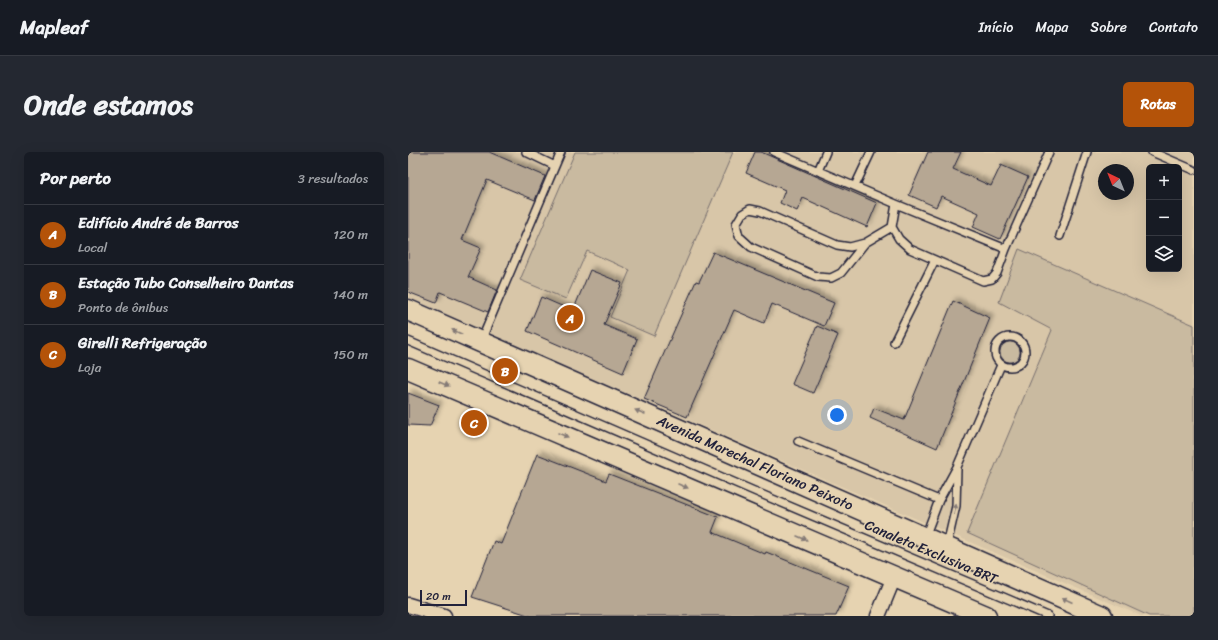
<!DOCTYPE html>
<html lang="pt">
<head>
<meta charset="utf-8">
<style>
  :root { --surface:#171b24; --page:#242831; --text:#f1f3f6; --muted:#9ea1a6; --line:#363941; --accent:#b45309 }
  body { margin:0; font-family:Sriracha,sans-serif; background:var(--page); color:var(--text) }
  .controls { position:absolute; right:12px; top:12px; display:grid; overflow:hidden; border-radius:6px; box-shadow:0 4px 16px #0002 }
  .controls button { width:36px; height:36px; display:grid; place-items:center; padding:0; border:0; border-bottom:1px solid var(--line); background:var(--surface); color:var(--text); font:20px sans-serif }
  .compass { position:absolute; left:690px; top:12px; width:36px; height:36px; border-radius:50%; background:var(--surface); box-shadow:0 4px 16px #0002; rotate:317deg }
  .scale { position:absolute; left:12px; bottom:10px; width:47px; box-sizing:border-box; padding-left:4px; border:2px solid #22223b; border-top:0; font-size:11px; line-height:14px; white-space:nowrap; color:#22223b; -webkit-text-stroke:3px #e6d3b1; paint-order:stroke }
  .you { position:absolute; left:429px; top:263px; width:14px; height:14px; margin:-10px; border:3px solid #fff; border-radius:50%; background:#1a73e8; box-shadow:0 0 0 6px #1a73e833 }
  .badge { display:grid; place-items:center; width:26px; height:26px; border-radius:50%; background:var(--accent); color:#fff; font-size:13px; font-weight:700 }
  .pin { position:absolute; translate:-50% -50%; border:2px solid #fff; box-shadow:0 1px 4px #0006 }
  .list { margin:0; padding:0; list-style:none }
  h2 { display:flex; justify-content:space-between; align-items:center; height:52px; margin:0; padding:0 16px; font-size:17px }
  h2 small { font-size:13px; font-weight:400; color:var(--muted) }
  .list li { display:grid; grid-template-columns:26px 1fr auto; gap:12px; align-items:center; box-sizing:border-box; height:60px; padding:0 16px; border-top:1px solid var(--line) }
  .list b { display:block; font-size:15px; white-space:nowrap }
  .list p { margin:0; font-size:13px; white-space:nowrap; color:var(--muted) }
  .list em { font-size:13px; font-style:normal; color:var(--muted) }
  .icon { flex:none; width:22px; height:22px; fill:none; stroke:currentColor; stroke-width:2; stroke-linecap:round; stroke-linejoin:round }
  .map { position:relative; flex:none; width:786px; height:464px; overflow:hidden; border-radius:6px }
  header { display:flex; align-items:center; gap:24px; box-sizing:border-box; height:56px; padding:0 20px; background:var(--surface); border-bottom:1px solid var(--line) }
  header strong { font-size:19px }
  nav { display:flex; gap:22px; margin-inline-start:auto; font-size:14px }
  .intro { display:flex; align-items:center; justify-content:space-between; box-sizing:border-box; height:96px; padding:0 24px }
  h1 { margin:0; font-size:28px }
  .button { padding:10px 18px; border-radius:6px; background:var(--accent); color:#fff; font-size:14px; font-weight:700 }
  main { display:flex; gap:24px; padding:0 24px }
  aside { flex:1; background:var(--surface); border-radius:6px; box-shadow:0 4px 16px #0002 }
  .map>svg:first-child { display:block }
  .built { fill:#d8c6a8; fill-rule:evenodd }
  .green { fill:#c9baa0; stroke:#766e6e }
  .building { fill:#b6a793; stroke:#22223b; filter:url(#shadow) }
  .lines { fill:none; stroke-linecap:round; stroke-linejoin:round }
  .lane-casing { stroke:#22223b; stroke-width:10 }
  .street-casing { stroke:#22223b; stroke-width:17 }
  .secondary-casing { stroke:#22223b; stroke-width:23 }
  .lane { stroke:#e6d3b1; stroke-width:7 }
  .street { stroke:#e6d3b1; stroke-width:14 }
  .secondary { stroke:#e6d3b1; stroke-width:20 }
  .oneway { fill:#847a76 }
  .labels { text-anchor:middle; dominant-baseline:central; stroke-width:3; stroke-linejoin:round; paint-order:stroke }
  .street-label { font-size:14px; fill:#22223b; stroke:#e6d3b1 }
</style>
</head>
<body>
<header>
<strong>Mapleaf</strong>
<nav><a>Início</a><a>Mapa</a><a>Sobre</a><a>Contato</a></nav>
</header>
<div class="intro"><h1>Onde estamos</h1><a class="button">Rotas</a></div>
<main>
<aside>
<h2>Por perto<small>3 resultados</small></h2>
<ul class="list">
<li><span class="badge">A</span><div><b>Edifício André de Barros</b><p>Local</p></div><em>120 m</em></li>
<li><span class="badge">B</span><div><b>Estação Tubo Conselheiro Dantas</b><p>Ponto de ônibus</p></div><em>140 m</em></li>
<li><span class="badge">C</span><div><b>Girelli Refrigeração</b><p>Loja</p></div><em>150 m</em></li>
</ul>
</aside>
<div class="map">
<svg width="786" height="464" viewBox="0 0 786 464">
  <defs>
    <filter id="shadow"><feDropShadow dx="3.5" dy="-3.5" stdDeviation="2" flood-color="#0004"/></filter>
  </defs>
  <rect width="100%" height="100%" fill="#e6d3b1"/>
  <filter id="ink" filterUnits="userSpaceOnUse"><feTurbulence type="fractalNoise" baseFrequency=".025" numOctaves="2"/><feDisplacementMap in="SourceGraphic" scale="8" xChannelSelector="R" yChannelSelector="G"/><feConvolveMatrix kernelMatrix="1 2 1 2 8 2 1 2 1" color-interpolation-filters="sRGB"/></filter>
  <g filter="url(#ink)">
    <path class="built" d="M0 0H786V464H733L0 147ZM741 15H771V117H741ZM696 18H720V42H696Z"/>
    <path class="green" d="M167 0H325L246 184 202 165 222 118 179 99 158 147 112 128Z
      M611 97 786 173V464H741L559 381 644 178 591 150Z
      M592 200a10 10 0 1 1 20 0a10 10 0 1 1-20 0Z"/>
    <path class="building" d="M0 0H81L137 24 127 48 79 28 54 88 73 96 60 125 89 138 80 160 32 140 28 151 0 140Z
      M347 0H353L469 51 459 75 395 46 389 59 372 51 377 38 338 21Z
      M520 0H553L545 17 583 34 593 13 620 25 592 87 565 75 571 61 533 44 528 55 501 43Z
      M305 100 426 151 416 174 364 152 356 171 326 158 279 265 236 247 257 199 288 129 291 130Z
      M182 118 214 131 196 173 229 187 215 221 119 179 133 145 165 159Z
      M545 149 582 166 529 296 462 266 466 256 496 268Z
      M409 174 430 183 405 241 384 232Z
      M0 241 31 253 22 274 0 273Z
      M129 302 198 329 201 322 310 365 304 380 357 402 358 400 441 434 428 464H123L64 445 86 389 93 392Z"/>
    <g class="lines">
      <defs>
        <path id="lane" d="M118 0 147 14
          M366 0 488 52 598 97
          M744 0 786 18
          M410 19 418 0
          M447 34 463 0
          M488 52 484 75 491 87 502 97 575 129 584 127 589 121 598 97 641 0
          M652 84 679 0
          M457 91 433 121 423 126 410 125 343 95 331 84 328 72 334 62 342 57 352 59 429 93 442 95 457 91 484 75
          M587 200a15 15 0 1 1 30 0a15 15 0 1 1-30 0Z
          M0 189 353 342 640 464
          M73 189 153 0
          M486 190 527 108
          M390 289 531 348
          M517 385 531 348 549 315 593 213
          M539 393 548 354 549 317"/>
        <path id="street" d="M0 453 36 464
          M470 464 486 425"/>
        <path id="secondary" d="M0 158 694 464
          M0 217 578 464"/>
      </defs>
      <use href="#lane" class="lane-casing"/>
      <use href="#street" class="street-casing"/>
      <use href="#secondary" class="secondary-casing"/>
      <use href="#lane" class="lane"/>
      <use href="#street" class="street"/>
      <use href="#secondary" class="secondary"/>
    </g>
    <defs><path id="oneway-solid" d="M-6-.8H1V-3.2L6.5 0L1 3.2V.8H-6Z"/></defs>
    <g class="oneway">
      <use href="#oneway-solid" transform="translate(49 180) rotate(-156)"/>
      <use href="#oneway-solid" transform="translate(36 232) rotate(23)"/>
      <use href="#oneway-solid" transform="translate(232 260) rotate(-157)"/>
      <use href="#oneway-solid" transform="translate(155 283) rotate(23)"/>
      <use href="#oneway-solid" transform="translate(275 334) rotate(23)"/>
      <use href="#oneway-solid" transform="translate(547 357) rotate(-81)"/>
      <use href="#oneway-solid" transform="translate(394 386) rotate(23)"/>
      <use href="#oneway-solid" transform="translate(659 448) rotate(-156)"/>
    </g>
  </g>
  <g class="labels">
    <g class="street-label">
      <text transform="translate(347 311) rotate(24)">Avenida Marechal Floriano Peixoto</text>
      <text transform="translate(523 400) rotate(23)">Canaleta Exclusiva BRT</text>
    </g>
  </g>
</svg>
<div class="controls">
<button>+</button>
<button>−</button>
<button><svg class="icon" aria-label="layers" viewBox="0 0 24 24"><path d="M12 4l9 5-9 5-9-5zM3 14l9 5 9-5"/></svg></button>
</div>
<svg class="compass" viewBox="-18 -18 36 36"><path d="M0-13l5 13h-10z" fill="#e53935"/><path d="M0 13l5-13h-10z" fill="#9ea1a6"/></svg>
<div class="scale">20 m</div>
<div class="you"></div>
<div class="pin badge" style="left:162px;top:166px">A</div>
<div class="pin badge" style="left:97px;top:219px">B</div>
<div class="pin badge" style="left:66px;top:271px">C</div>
</div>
</main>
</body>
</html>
